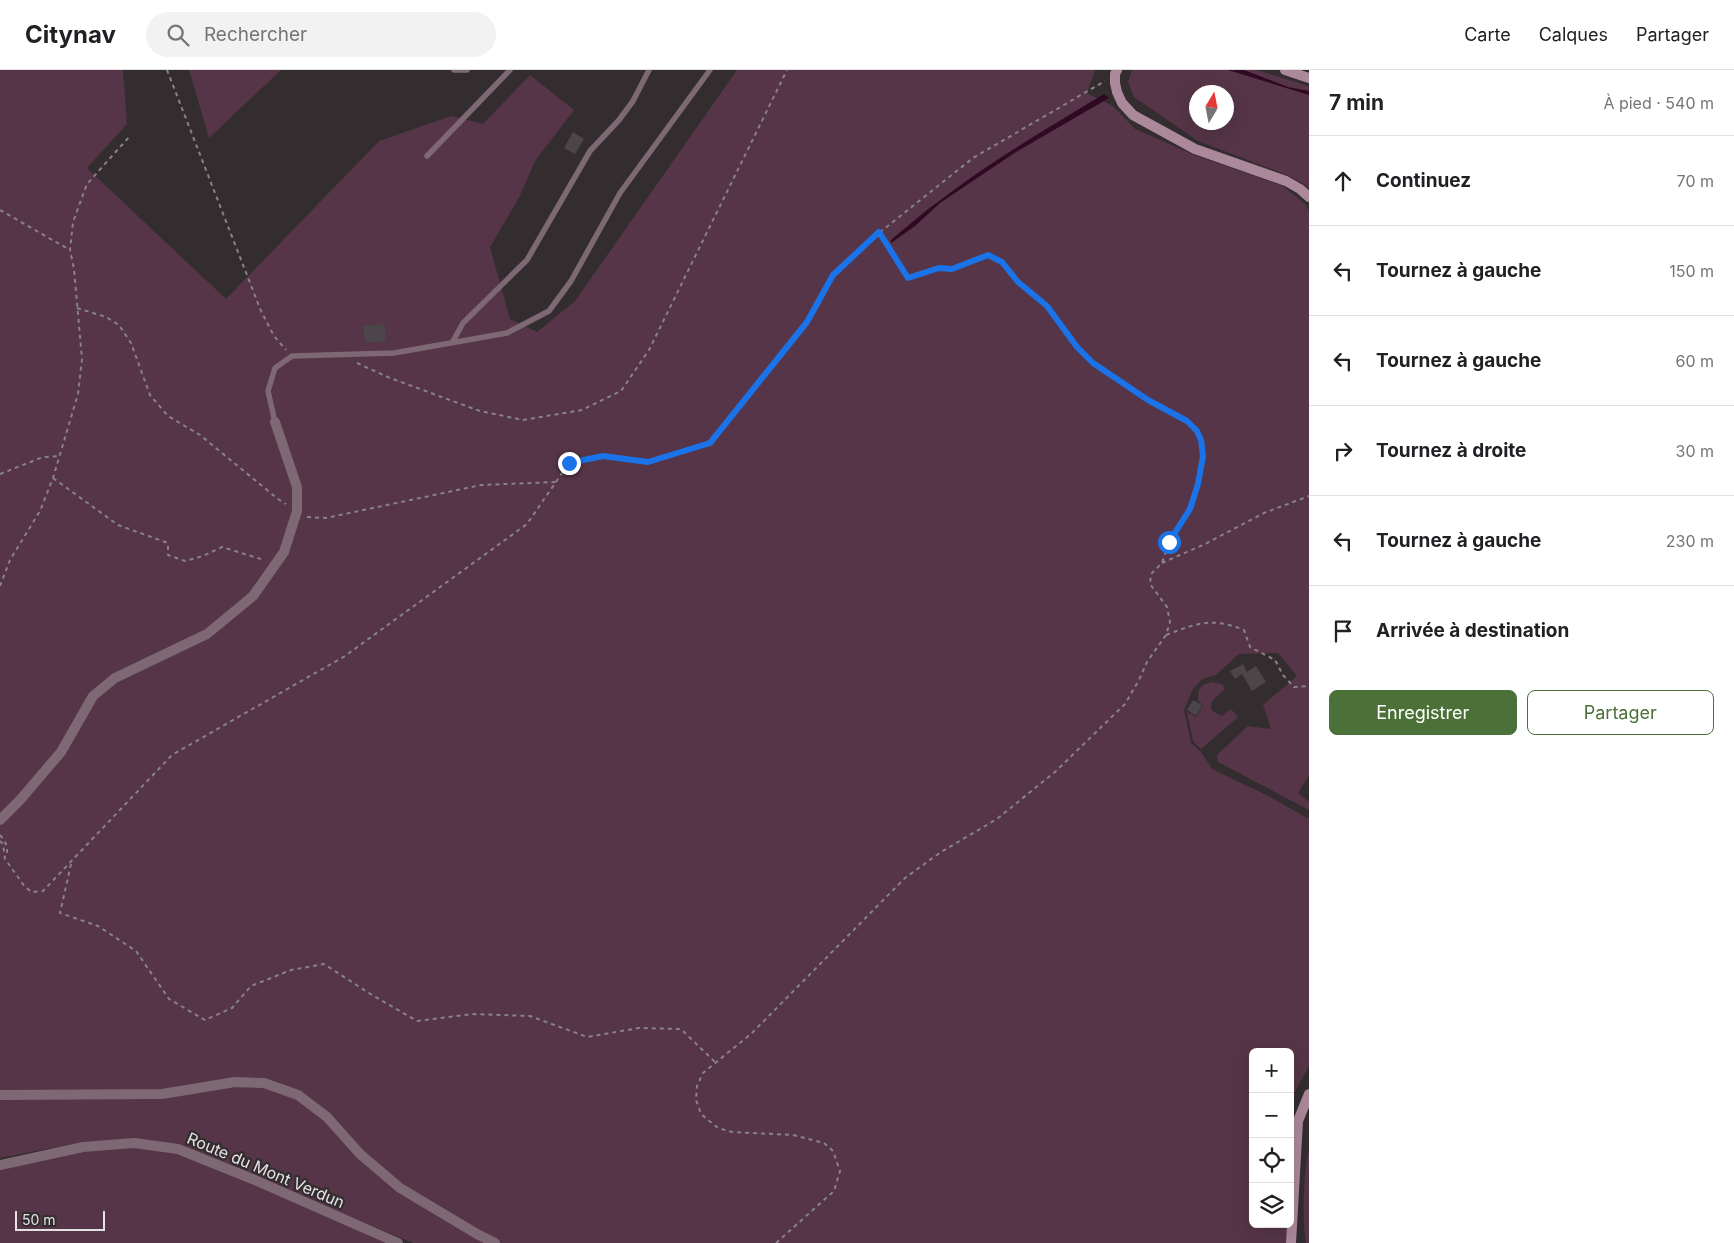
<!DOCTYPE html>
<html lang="fr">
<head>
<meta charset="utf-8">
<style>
  :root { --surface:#fff; --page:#f2f2f2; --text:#202124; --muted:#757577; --line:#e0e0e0; --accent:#4b7038 }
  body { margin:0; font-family:Inter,sans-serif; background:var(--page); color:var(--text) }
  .controls { position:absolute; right:15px; bottom:15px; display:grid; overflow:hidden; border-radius:8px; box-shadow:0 5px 20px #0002 }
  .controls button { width:45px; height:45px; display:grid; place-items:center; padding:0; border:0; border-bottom:1px solid var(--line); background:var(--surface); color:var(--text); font:25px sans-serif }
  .compass { position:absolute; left:1189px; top:15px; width:45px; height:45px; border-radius:50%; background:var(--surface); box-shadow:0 5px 20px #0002; rotate:10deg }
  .scale { position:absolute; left:15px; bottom:12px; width:90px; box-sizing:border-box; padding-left:5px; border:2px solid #e6e2e4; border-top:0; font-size:14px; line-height:18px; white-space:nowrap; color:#e6e2e4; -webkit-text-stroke:4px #332d30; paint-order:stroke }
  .stop { position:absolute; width:15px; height:15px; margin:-11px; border:4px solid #1a73e8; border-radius:50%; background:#fff }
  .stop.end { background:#1a73e8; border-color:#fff; box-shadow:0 1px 5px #0008 }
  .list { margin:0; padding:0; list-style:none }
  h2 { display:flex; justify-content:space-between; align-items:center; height:65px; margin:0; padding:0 20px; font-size:21px }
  h2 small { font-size:16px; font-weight:400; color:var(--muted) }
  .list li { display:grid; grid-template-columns:32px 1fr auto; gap:15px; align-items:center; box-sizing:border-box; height:90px; padding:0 20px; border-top:1px solid var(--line) }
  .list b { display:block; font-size:19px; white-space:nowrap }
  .list em { font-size:16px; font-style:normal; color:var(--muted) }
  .actions { display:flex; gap:10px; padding:15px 20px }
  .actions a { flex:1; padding:11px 0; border:1px solid var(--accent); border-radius:8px; text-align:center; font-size:18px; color:var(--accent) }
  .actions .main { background:var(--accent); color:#fff }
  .icon { flex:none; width:28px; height:28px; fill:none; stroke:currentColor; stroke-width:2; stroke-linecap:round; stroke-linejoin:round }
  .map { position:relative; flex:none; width:1309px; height:1173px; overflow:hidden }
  header { display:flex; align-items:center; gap:30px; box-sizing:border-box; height:70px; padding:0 25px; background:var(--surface); border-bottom:1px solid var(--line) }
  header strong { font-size:24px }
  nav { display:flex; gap:28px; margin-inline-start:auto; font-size:18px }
  .search { width:350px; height:45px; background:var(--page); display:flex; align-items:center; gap:12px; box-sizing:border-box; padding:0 18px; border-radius:28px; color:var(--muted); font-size:19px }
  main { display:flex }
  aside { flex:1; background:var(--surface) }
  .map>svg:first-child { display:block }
  .green { fill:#553547; fill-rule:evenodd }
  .water { fill:#310822 }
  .building { fill:#4c4549 }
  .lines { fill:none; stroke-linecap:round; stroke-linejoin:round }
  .path { stroke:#888386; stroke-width:2; stroke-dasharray:4 4; stroke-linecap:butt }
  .service { stroke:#7e6874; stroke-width:5.5 }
  .minor { stroke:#7e6874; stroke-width:10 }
  .tertiary { stroke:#7e6874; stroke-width:10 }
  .secondary { stroke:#ab889a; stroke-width:10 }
  .route { stroke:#1a73e8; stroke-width:6 }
  .labels { text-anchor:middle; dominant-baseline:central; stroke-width:4.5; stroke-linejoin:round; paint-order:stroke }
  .street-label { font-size:16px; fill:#e6e2e4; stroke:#332d30 }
</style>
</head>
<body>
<header>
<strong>Citynav</strong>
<div class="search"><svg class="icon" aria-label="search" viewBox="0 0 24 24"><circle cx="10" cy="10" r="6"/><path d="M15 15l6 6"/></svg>Rechercher</div>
<nav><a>Carte</a><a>Calques</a><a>Partager</a></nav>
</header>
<main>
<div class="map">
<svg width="1309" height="1173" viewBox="0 0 1309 1173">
  <rect width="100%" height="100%" fill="#332d30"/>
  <path class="green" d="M0 0H123L127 54 87 98 226 229 379 71 451 46 483 54 530 5 574 40 535 91 520 126 490 177 510 249 537 262 575 231 737 0H1095L1087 23 1113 36 1135 59 1194 85 1283 116 1305 134 1309 141V705L1298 723 1309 732V740L1218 692 1217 685 1248 656 1271 659 1263 635 1297 606 1278 583 1239 584 1216 605 1202 609 1193 619 1184 640 1191 673 1201 682 1212 699 1268 726 1309 749V996L1290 1031V982H1253V1154H1289L1291 1173H413L257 1108 133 1070 83 1072 0 1088Z
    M189 0H281L209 68Z
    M1132 0H1256L1309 16V118L1304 114 1287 105 1198 71 1134 27 1128 12ZM1196 22H1226V52H1196Z
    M1212 612 1222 614 1225 619 1212 631 1211 639 1214 642 1222 646 1231 639 1238 647 1201 679 1193 671 1187 642 1196 647 1203 635 1198 631C1198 619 1199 615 1212 612Z
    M134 1076 177 1082 254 1113 385 1173H0V1100L84 1081Z
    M1309 1079V1173H1306C1302 1145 1303 1107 1309 1079Z"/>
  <path class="water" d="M1228 0H1244L1288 17 1309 21V25Z
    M1104 24 1109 28 1016 82 940 133 915 156 891 173V170C907 157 922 143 939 131 991 91 1048 58 1104 24Z"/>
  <path class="building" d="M573 62 584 69 575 84 564 78Z
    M385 254 386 271 365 273 363 256Z
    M1243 594 1247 602 1256 596 1266 612 1252 621 1242 604 1235 609 1230 601Z
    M1193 630 1202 635 1196 646 1187 640Z"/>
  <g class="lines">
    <path class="path" d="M167 0 261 241 274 266 286 280
      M0 140 70 180
      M77 238 106 247 119 255 131 273 150 325 168 346 200 365 278 429 286 434
      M357 293 390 308 480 341 523 350 582 340 621 321 649 280 787 0
      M0 404 43 387 60 386
      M53 408 118 455 168 473V485L185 491 203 486 222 477 264 490
      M307 447 326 448 481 415 556 412
      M1162 493 1205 474 1264 443 1309 426
      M0 516 10 490 40 441 53 408 78 324 82 289 74 199 70 180 73 152 87 114 129 67
      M1166 565C1198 553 1211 547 1244 560L1250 577 1275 590 1283 605 1294 617 1309 616
      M0 765C6 772 9 778 6 787
      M0 771 3 774 5 789 25 817 32 822 43 821 172 685 345 586 527 454 569 393 603 386 648 392 710 373 807 252 833 205 879 163 973 88 1105 11
      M71 794 60 843 98 856 136 881 169 929 205 950 232 938 251 916 291 900 324 894 372 925 417 951 472 944 530 946 587 967 639 958 681 959 716 993
      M776 1173 834 1121 840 1101 833 1081 824 1073 793 1065 732 1062 718 1058 701 1044 696 1030 697 1016 703 1003 752 963 905 808 941 782 997 749 1056 701 1125 634 1139 610 1147 592 1166 565 1170 552 1167 537 1150 514 1151 504 1162 493 1169 472 1190 439 1198 414 1203 386 1201 370 1197 361 1187 351 1148 330 1093 293 1077 277 1047 236 1018 212 1002 193 988 185 953 199 939 198 908 208 879 163"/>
    <path class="service" d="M454 0H467
      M427 86 510 0
      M452 273 463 253 527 190 590 81 619 50 633 31 649 0
      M275 352 268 321 275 298 292 286 394 283 507 263 549 241 571 211 620 123 710 0"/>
    <path class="minor" d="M0 750 20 730 61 682 93 626 115 608 207 564 253 526 284 482 297 441V417L275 352
      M0 1025 162 1024 235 1012 264 1013 298 1025 327 1047 360 1084 400 1118 477 1164 495 1173"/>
    <path class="tertiary" d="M0 1095 83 1077 134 1073 178 1079 255 1110 398 1173"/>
    <path class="secondary" d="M1117 0 1115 4V13L1117 22 1122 33 1133 45 1195 79 1286 111 1300 119 1309 127
      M1285 0 1309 8
      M1291 1173 1298 1051 1309 1024"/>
  </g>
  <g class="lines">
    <path class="route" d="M569 393 603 386 648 392 710 373 807 252 833 205 879 162 908 208 939 198 952 199 988 185 1002 192 1018 212 1047 236 1077 277 1093 293 1148 330 1187 351 1197 361 1201 370 1203 386 1198 414 1190 439 1169 472"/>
  </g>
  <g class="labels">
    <g class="street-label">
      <text transform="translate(266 1100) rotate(23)">Route du Mont Verdun</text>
    </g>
  </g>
</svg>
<div class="controls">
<button>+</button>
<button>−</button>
<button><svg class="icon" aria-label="locate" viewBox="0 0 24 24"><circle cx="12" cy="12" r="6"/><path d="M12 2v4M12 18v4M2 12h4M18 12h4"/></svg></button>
<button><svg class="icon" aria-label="layers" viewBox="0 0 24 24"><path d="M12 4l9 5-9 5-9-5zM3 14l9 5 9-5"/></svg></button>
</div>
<svg class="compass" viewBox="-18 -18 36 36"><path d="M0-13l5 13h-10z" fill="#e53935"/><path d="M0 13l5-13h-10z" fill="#757577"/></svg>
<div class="scale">50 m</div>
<div class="stop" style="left:1169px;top:472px"></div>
<div class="stop end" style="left:569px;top:393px"></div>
</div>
<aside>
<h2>7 min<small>À pied · 540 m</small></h2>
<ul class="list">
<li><svg class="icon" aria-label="ahead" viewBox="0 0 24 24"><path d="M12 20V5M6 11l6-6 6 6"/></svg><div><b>Continuez</b></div><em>70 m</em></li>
<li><svg class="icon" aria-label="left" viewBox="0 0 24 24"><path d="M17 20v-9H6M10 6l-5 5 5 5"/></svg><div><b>Tournez à gauche</b></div><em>150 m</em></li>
<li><svg class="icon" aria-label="left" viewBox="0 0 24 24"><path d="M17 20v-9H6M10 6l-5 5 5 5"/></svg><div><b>Tournez à gauche</b></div><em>60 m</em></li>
<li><svg class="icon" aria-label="right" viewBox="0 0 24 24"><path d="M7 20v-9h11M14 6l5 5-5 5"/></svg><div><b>Tournez à droite</b></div><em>30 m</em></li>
<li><svg class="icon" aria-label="left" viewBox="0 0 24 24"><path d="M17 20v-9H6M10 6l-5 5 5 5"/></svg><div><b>Tournez à gauche</b></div><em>230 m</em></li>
<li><svg class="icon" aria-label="arrive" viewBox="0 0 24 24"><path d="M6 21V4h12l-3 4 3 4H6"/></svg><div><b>Arrivée à destination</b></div></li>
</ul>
<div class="actions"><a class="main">Enregistrer</a><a>Partager</a></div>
</aside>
</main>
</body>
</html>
